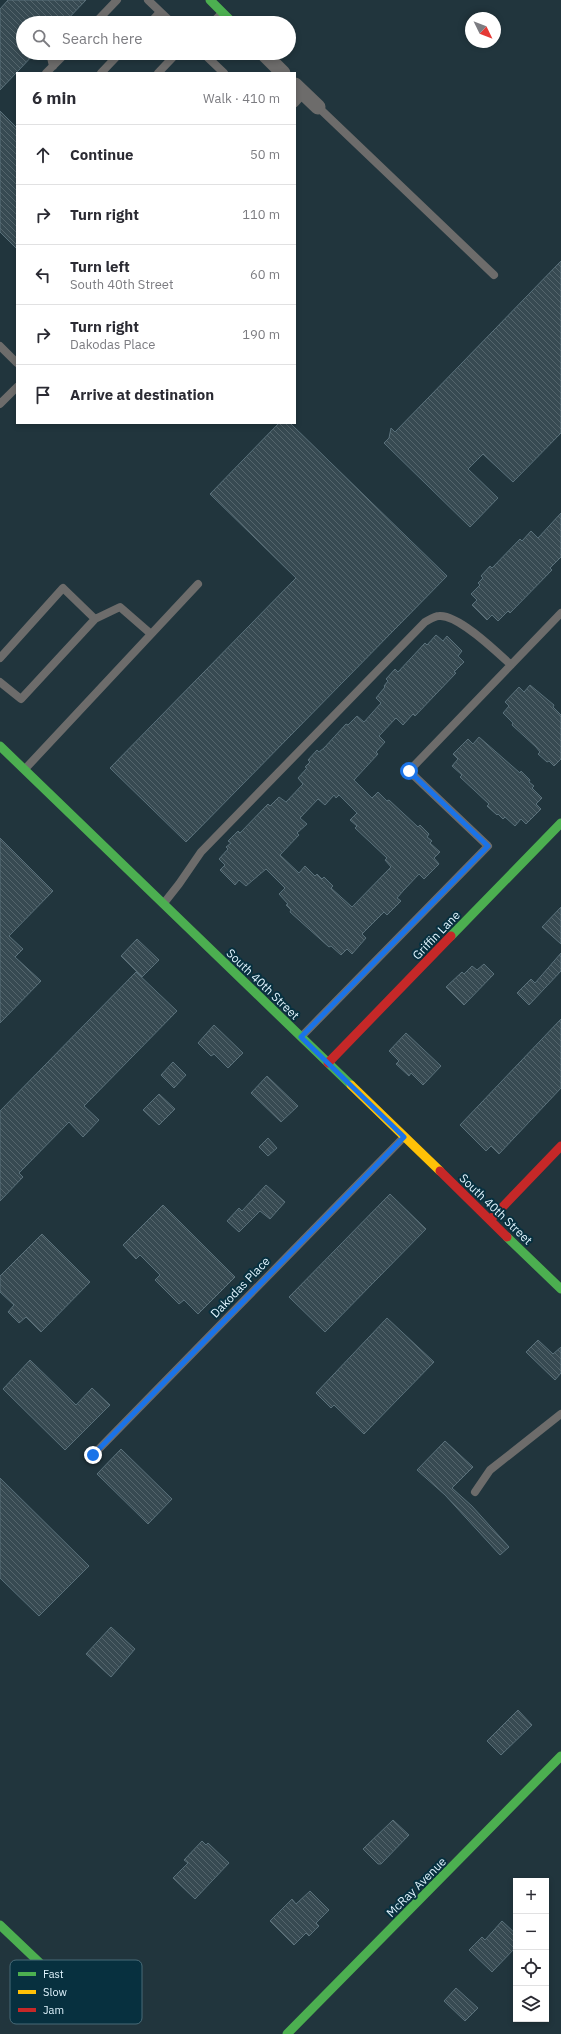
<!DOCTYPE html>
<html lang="en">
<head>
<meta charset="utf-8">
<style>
  :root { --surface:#fff; --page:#f2f2f3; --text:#2b2b33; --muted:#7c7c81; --line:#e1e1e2 }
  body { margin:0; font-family:"IBM Plex Sans",sans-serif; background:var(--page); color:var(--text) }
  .controls { position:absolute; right:12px; bottom:12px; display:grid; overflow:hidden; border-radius:0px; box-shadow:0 2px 6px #0003 }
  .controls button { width:36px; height:36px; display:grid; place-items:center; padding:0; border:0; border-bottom:1px solid var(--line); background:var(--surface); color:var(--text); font:20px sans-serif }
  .compass { position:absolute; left:465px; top:12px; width:36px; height:36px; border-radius:50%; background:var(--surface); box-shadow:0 2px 6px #0003; rotate:133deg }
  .stop { position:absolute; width:12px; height:12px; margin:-9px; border:3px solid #1a73e8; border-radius:50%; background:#fff }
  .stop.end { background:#1a73e8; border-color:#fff; box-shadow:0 1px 4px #0008 }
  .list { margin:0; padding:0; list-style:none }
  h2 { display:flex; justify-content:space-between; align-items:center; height:52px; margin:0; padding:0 16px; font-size:17px }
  h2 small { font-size:13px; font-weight:400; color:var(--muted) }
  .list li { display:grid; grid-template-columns:26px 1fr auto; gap:12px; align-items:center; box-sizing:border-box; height:60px; padding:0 16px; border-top:1px solid var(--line) }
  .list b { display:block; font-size:15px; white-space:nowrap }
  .list p { margin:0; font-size:13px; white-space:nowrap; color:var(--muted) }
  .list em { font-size:13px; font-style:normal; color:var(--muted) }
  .icon { flex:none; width:22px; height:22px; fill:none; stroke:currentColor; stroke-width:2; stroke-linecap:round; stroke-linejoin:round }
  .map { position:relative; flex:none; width:561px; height:2034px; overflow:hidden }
  .search { position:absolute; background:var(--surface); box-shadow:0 2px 6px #0003; left:16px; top:16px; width:280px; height:44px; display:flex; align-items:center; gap:10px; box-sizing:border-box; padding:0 14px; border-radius:22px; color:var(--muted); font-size:15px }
  .panel { position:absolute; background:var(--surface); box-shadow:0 2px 6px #0003; left:16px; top:72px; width:280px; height:352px; border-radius:0px }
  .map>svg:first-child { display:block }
  .building { fill:url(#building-back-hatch); stroke:#5a717b; fill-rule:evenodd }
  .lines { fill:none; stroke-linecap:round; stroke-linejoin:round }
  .lane { stroke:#6d6c6b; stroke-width:8 }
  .street { stroke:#6d6c6b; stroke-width:15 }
  .fast { stroke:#4caf50; stroke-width:9 }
  .slow { stroke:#ffc107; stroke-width:9 }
  .jam { stroke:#c62828; stroke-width:9 }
  .route { stroke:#1a73e8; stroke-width:5 }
  .labels { text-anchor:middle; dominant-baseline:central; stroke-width:4; stroke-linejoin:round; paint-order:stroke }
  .street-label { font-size:12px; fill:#e0f4fe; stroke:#07303f }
  .key { fill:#07303f; stroke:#486b78; stroke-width:1 }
  .key-label { font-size:11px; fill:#e0f4fe }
</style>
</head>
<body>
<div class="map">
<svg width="561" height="2034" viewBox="0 0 561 2034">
  <defs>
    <pattern id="building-back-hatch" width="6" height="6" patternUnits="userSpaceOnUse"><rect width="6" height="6" fill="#374a52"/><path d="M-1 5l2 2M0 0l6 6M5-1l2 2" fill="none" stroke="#54656c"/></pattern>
  </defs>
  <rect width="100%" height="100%" fill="#21353d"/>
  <path class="building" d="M8 0H86L64 23H23V53H35L0 90V9Z
    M0 111 17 128V249L0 232Z
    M561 261V433L513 482 483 454 468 469 498 498 470 527 384 443 389 438 391 428 395 432Z
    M279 423H290L447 576 186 842 110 768 296 578 210 494Z
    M561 513V557L550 568 552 570 510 613 508 611 498 621 492 615 487 620 472 605 477 600 471 594 480 585 478 583 483 578 481 576 490 566 492 568 520 539 522 541 531 531 538 538Z
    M436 635 443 641 447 636 462 651 458 656 464 662 454 672 456 673 415 716 413 714 403 725 396 718 379 736 385 742 376 752 378 754 354 780 372 798 378 792 387 801 389 800 418 827 420 825 429 834 427 837 432 841 430 843 440 852 434 858 439 864 424 879 419 874 403 891 397 898 401 901 387 915 384 912 362 934 366 938 352 954 347 949 341 955 331 946 329 947 290 912 291 910 286 905 288 904 279 894 285 888 266 869 246 886 239 880 235 885 220 870 225 865 219 859 228 849 226 847 231 843 228 841 238 831 240 833 268 804 270 806 279 797 286 802 303 784 298 778 307 768 305 767 310 762 308 760 317 750 319 752 324 748 346 724 348 725 357 716 364 722 381 703 376 698 385 687 384 686 388 681 386 679 395 669 398 672 425 643 427 645ZM334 795 336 798 339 795 357 813 350 820 357 826 355 828 387 858 385 860 391 867 352 907 331 888 333 886 324 877 322 879 317 874 315 876 305 866 299 873 280 855 299 835 297 833 307 824 300 818 318 799 325 805Z
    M530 685 554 705 553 707 561 715V759L554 766 549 761 547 762 538 754 540 752 536 747 512 725 513 723 503 713 509 706 505 702 519 687 524 692Z
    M479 737 520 773 521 771 530 780 529 782 534 786 532 788 542 798 536 804 541 809 526 824 521 819 515 826 505 817 503 819 498 814 497 815 487 806 489 804 460 777 462 775 452 766 458 759 453 754 468 739 473 744Z
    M0 838 53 891 9 936 23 949 15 957 41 981 0 1023Z
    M561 907V944L542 927Z
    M137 939 159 960 142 977 121 956Z
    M561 953V971L529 1005 517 993 531 979 535 983Z
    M484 964 494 974 464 1005 446 987 462 972 464 974 472 966 477 970Z
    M136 972 177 1011 84 1106 99 1120 83 1137 69 1122 19 1173 23 1177 0 1201V1111Z
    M561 1019V1088L499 1154 491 1146 486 1151 460 1125Z
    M214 1025 243 1053 228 1068 214 1054 211 1056 198 1043Z
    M406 1033 441 1066 423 1085 411 1073 409 1076 396 1064 399 1061 389 1051Z
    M173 1062 186 1075 174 1088 161 1075Z
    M267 1076 298 1106 281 1122 251 1093Z
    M159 1094 175 1109 159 1125 143 1110Z
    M268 1138 277 1148 268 1156 259 1147Z
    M266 1185 285 1202 270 1219 260 1211 239 1232 227 1221 239 1208 242 1211Z
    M390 1194 426 1229 325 1332 289 1297Z
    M163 1205 235 1277 198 1314 184 1300 179 1304 155 1280 160 1275 140 1255 136 1259 123 1245Z
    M42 1234 90 1282 41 1332 26 1317 19 1323 8 1312 14 1305 0 1292V1276Z
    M387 1318 434 1362 364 1434 334 1405 331 1408 316 1393Z
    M538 1340 553 1354 561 1347V1373L555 1380 526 1352Z
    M30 1360 76 1405 92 1388 110 1405 65 1450 3 1389Z
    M445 1441 473 1467 452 1488 472 1506 509 1547 500 1555 445 1495 417 1470Z
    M121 1449 172 1499 148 1524 97 1474Z
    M0 1478 89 1566 39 1616 0 1578Z
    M111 1627 135 1649 111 1677 86 1654Z
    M518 1710 532 1725 501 1755 487 1741Z
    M393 1820 409 1835 381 1864H378L363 1849Z
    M202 1841 206 1845 208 1843 229 1863 195 1899 173 1878 188 1863 184 1860Z
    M310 1891 329 1910 316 1923 319 1926 309 1936 306 1933 294 1945 270 1921 292 1899 296 1904Z
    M502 1921 516 1934V1947L492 1972 469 1950 482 1937 485 1940Z
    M456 1988 478 2008 465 2021 444 2001Z"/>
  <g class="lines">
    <path class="lane" d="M148 0 172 23
      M95 23 117 0
      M150 23 160 12
      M212 23 222 13
      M50 53 53 66
      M203 53 224 73
      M46 73 66 53
      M101 73 120 53
      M158 73 177 53
      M295 103 304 93
      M318 107 494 275
      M0 346 17 363
      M0 404 17 387
      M0 658 63 588 95 619
      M0 682 21 699 95 619 120 607 151 634
      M25 769 198 584
      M164 903 179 884 201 852 425 622C429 620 434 616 439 616 458 614 497 652 511 665
      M302 1036 488 846 409 771 561 613
      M93 1455 404 1137
      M475 1492 490 1470 561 1414"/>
    <path class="street" d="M263 53 283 73
      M295 85 318 107"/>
    <path class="fast" d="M210 0 233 23
      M0 746 351 1085
      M451 936 561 823
      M507 1237 561 1289
      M0 1925 63 1985
      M287 2034 561 1756"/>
    <path class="slow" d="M351 1085 440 1171"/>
    <path class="jam" d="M328 1063 451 936
      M440 1171 507 1237
      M490 1220 561 1146"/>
  </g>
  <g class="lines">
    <path class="route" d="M93 1455 404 1137 301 1037 488 846 409 771"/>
  </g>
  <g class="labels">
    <g class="street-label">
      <text transform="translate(436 935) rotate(-46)">Griffin Lane</text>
      <text transform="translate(263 984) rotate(44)">South 40th Street</text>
      <text transform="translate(496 1209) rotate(44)">South 40th Street</text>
      <text transform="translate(240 1287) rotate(-46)">Dakodas Place</text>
      <text transform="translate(416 1887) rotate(-45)">McRay Avenue</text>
    </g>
  </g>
  <rect x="10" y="1960" width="132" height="64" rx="6" class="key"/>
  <rect x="18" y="1972" width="18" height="4" fill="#4caf50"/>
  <rect x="18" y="1990" width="18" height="4" fill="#ffc107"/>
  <rect x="18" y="2008" width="18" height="4" fill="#c62828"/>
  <g class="key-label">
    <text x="43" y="1978">Fast</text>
    <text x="43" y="1996">Slow</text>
    <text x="43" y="2014">Jam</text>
  </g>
</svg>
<div class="controls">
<button>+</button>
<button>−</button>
<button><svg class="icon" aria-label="locate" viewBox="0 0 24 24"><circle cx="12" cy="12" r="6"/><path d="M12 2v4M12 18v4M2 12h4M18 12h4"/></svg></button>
<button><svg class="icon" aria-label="layers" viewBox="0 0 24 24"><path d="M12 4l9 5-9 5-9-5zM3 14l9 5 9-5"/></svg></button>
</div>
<svg class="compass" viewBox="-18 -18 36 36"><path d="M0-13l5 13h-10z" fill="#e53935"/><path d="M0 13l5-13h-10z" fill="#7c7c81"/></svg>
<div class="stop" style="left:409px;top:771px"></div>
<div class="stop end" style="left:93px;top:1455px"></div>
<div class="search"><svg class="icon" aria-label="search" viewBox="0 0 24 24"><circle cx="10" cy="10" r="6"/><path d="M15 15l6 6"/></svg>Search here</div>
<section class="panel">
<h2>6 min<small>Walk · 410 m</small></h2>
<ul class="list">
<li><svg class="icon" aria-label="ahead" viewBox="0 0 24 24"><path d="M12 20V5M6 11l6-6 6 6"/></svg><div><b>Continue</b></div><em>50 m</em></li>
<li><svg class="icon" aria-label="right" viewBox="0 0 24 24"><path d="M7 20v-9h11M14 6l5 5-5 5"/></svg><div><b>Turn right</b></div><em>110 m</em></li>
<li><svg class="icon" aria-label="left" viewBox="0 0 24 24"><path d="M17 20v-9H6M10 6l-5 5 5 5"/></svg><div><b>Turn left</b><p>South 40th Street</p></div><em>60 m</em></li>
<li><svg class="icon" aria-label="right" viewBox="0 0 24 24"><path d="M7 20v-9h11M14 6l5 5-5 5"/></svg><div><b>Turn right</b><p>Dakodas Place</p></div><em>190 m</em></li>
<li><svg class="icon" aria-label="arrive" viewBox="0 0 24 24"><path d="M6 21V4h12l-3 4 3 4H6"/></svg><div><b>Arrive at destination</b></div></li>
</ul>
</section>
</div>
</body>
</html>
